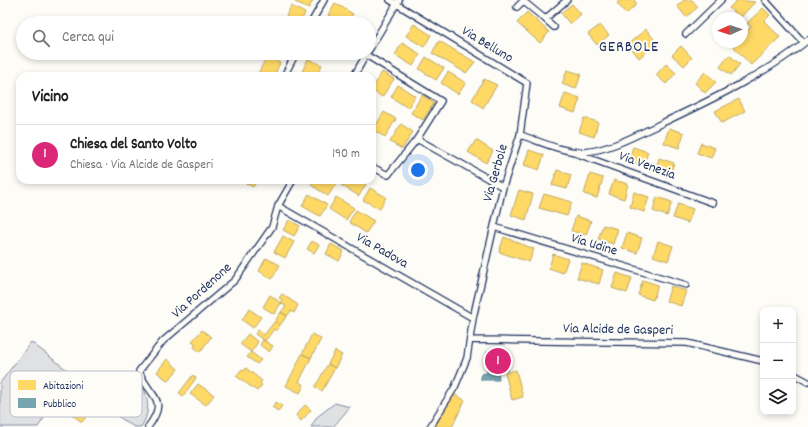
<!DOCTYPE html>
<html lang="it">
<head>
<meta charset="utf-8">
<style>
  :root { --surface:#fff; --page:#f2f2f2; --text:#222; --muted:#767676; --line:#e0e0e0; --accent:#db2777 }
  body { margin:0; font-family:Dekko,sans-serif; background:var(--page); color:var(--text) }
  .controls { position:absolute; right:12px; bottom:12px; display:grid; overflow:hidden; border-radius:8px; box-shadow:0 2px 6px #0003 }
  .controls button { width:36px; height:36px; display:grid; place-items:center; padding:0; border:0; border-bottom:1px solid var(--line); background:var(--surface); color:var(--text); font:20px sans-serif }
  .compass { position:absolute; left:712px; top:12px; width:36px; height:36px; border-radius:50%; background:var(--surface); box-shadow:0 2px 6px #0003; rotate:267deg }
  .you { position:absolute; left:418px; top:170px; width:14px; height:14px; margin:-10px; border:3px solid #fff; border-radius:50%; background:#1a73e8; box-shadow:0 0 0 6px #1a73e833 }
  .badge { display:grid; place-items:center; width:26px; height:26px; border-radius:50%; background:var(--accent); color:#fff; font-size:13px; font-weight:700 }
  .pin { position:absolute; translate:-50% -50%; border:2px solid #fff; box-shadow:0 1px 4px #0006 }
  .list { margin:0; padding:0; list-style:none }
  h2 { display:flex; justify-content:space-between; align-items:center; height:52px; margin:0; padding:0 16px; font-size:17px }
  h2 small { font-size:13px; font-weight:400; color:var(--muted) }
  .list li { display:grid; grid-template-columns:26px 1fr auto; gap:12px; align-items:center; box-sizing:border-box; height:60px; padding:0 16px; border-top:1px solid var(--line) }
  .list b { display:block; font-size:15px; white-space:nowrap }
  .list p { margin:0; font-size:13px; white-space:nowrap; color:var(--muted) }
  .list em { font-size:13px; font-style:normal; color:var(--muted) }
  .icon { flex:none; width:22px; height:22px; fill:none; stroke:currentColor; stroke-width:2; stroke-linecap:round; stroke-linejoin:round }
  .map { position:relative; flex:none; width:808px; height:427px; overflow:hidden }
  .search { position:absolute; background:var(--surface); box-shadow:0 2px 6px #0003; left:16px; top:16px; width:360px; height:44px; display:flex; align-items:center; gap:10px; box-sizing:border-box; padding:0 14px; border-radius:22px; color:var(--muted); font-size:15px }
  .panel { position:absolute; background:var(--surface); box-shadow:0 2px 6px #0003; left:16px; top:72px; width:360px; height:112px; border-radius:12px }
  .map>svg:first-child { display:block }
  .green { fill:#e0e1e3; stroke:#7e88a0 }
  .homes { fill:#ffd966; stroke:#bba664 }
  .public { fill:#76a5af; stroke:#5b8297 }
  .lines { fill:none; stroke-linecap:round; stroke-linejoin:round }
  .street-casing { stroke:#1b2f5e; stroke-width:8 }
  .street { stroke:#fdfcf7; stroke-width:5.5 }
  .labels { text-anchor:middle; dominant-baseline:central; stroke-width:4; stroke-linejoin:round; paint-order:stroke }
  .street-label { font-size:14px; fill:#1b2f5e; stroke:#fdfcf7 }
  .quarter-label { font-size:16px; letter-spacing:1px; fill:#1b2f5e; stroke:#fdfcf7 }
  .key { fill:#fdfcf7; stroke:#b9bec9; stroke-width:1 }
  .key-label { font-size:11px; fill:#1b2f5e }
</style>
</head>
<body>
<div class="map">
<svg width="808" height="427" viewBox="0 0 808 427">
  <rect width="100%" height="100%" fill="#fdfcf7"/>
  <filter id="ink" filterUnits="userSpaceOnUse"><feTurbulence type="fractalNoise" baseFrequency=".025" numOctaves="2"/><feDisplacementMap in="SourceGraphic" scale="8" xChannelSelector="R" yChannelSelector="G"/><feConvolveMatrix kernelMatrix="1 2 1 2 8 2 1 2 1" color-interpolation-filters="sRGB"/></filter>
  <g filter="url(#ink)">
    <path class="green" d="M31 342 104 399 102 406 69 381 38 427H0V383Z
      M135 377C149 391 152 411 141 427H134L105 408 110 398Z
      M335 403 350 407 333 427H311L317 417Z"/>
    <path class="homes" d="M296 0H313L309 8 295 2Z
      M620 0H634L637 4 626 14 617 3Z
      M684 0H692L698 7 686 17 677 6Z
      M737 0 755 2 740 18 729 8Z
      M335 3 353 14 347 23H342L328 15Z
      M572 4 581 14 570 24 561 13Z
      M291 6 305 13 300 23H283Z
      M763 8 770 15 764 21 780 37 751 65 732 45 736 42H742V36L751 27 747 23Z
      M527 12 549 32 540 43 517 23Z
      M414 24 431 35 424 47 406 36Z
      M600 25 609 35 597 45 588 34Z
      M646 29 657 43 639 58 628 44Z
      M439 41 475 62 466 73 432 53Z
      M402 43 420 54 413 66 395 55Z
      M681 46 692 58 684 66 672 55Z
      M729 55 740 64 731 75 720 67Z
      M267 56 280 63 274 76H257Z
      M426 57 444 68 436 80 419 69Z
      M308 59 322 65 317 76H300Z
      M666 64 676 73 666 84 656 75Z
      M567 70 581 74 576 89 562 84Z
      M382 72 394 79 382 97 372 90Z
      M448 72 466 83 458 94 441 83Z
      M705 72 716 82 705 93 695 83Z
      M484 79 497 85 483 108 472 100Z
      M398 85 415 96 408 108 391 97Z
      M565 93 580 98 575 113 560 108Z
      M422 95 434 103 423 120 411 113Z
      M739 99 745 111 722 123 715 111Z
      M384 112 396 119 385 137 373 130Z
      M584 118 598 122 594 137 579 132Z
      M401 124 413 132 402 149 390 142Z
      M669 128 684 133 679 148 664 143Z
      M476 140 493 151 486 163 468 152Z
      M701 143 715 148 711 158 697 153Z
      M633 147 648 152 643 166 628 161Z
      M529 150 544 155 539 170 524 165Z
      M659 158 674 163 669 177 655 172Z
      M557 170 571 175 567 189 552 185Z
      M590 174 603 178 597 198 584 194Z
      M240 180H257L253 187Z
      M314 180H329L336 184 328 196 311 185Z
      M344 180H359L366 184 359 196 341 185Z
      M614 180 628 184 624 199 609 194Z
      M370 188 386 197 380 209 363 200Z
      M519 190 533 194 526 220 511 215Z
      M634 192 649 197 644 212 630 207Z
      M309 194 327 205 320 216 302 206Z
      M544 194 572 202 567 216 539 208Z
      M336 197 354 208 346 220 329 209Z
      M657 197 672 202 667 216 653 211Z
      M678 204 693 209 688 223 673 218Z
      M356 210 374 221 366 233 349 222Z
      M576 216 591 221 586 235 571 231Z
      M289 220 300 226 294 236 283 230Z
      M603 225 618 229 613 244 598 239Z
      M627 233 642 238 637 253 622 248Z
      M283 236 294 242 285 258 274 252Z
      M504 237 534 249 529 262 499 252Z
      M312 241 319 245 314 253 307 249Z
      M658 241 673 246 668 261 653 256Z
      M331 244 344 251 339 261 326 254Z
      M553 254 568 259 563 273 549 268Z
      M266 258 280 265 272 279 259 271Z
      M582 263 603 270 599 284 577 278Z
      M617 273 632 278 627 293 612 288Z
      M643 280 658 285 653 300 638 295Z
      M671 286 686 291 681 306 666 301Z
      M282 294 298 305 294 313 291 311 287 316 281 312 286 306 281 303 283 300 279 298Z
      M270 295 281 303 274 314 263 307Z
      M249 309 261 317 253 328 242 320Z
      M281 312 287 316 280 325 275 321Z
      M275 321 280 325 276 331 274 329 265 341 255 334 258 330 264 335Z
      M202 330 211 337 200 352 194 347 196 344 192 341Z
      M248 334 258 342 251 352 240 344Z
      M312 334 321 339 311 358 302 354Z
      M263 340 273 346 269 352 260 345Z
      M335 351 342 355 335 368 328 364Z
      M251 352 261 360 257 364 247 357Z
      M302 354 311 358 299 382 304 385 300 393 286 386Z
      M167 359 178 369 168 381 157 372Z
      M328 364 335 368 322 391 315 387Z
      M246 368 262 381 260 383 262 385 257 391 236 376 242 369 244 371Z
      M516 370 523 397 512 400 505 373Z
      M193 375 196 378 183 396 179 393Z
      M198 384 214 395 206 405 190 394Z
      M453 394 465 400 452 427H435L449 399Z
      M80 402 91 411 82 422 71 414Z
      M276 402 282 406 278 411 272 407Z
      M305 405 311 410 301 421 296 415Z"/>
    <path class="public" d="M487 352H508V370L498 371 499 380H481V374L487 373Z"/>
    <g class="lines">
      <defs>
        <path id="street" d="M390 0 527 83 520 135 503 187 473 318 467 358 455 387 430 427
          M765 0 804 43
          M517 7 523 1 545 19
          M311 23 324 0
          M554 27 545 19 567 0
          M686 34 721 0
          M369 50 399 0
          M363 53 441 101 417 139 503 187
          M284 76 296 53
          M354 76 367 53
          M520 135C540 141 563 153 584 152 609 150 635 136 658 125 707 102 766 74 808 40
          M575 153 713 203
          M372 167 388 175 417 139
          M278 206 473 318
          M494 227 686 285
          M471 340 687 343 763 361
          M793 374 808 382
          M148 427C170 397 149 398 139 371L163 341 235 280 272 227 278 206 293 180"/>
      </defs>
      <use href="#street" class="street-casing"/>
      <use href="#street" class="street"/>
    </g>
  </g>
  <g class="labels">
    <g class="street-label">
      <text transform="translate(487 45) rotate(31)">Via Belluno</text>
      <text transform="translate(647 166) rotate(20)">Via Venezia</text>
      <text transform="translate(496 173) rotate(-74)">Via Gerbole</text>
      <text transform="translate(594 245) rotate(17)">Via Udine</text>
      <text transform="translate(382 251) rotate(30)">Via Padova</text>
      <text transform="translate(202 291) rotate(-42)">Via Pordenone</text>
      <text transform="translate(618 330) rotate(1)">Via Alcide de Gasperi</text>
    </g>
    <g class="quarter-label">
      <text x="629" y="47">GERBOLE</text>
    </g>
  </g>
  <rect x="10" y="371" width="132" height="46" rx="6" class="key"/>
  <rect x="18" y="380" width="18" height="10" fill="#ffd966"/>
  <rect x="18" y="398" width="18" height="10" fill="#76a5af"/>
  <g class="key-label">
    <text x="43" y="389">Abitazioni</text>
    <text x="43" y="407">Pubblico</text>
  </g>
</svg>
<div class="controls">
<button>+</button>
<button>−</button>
<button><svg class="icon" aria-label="layers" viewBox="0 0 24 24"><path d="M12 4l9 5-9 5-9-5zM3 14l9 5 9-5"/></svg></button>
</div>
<svg class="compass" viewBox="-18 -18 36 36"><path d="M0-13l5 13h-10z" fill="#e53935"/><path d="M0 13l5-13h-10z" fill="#767676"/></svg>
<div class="you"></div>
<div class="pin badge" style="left:498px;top:361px">1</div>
<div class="search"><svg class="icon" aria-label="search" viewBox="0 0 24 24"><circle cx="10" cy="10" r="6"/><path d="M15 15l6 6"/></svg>Cerca qui</div>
<section class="panel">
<h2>Vicino<small></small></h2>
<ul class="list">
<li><span class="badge">1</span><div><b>Chiesa del Santo Volto</b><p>Chiesa · Via Alcide de Gasperi</p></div><em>190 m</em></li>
</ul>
</section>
</div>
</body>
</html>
